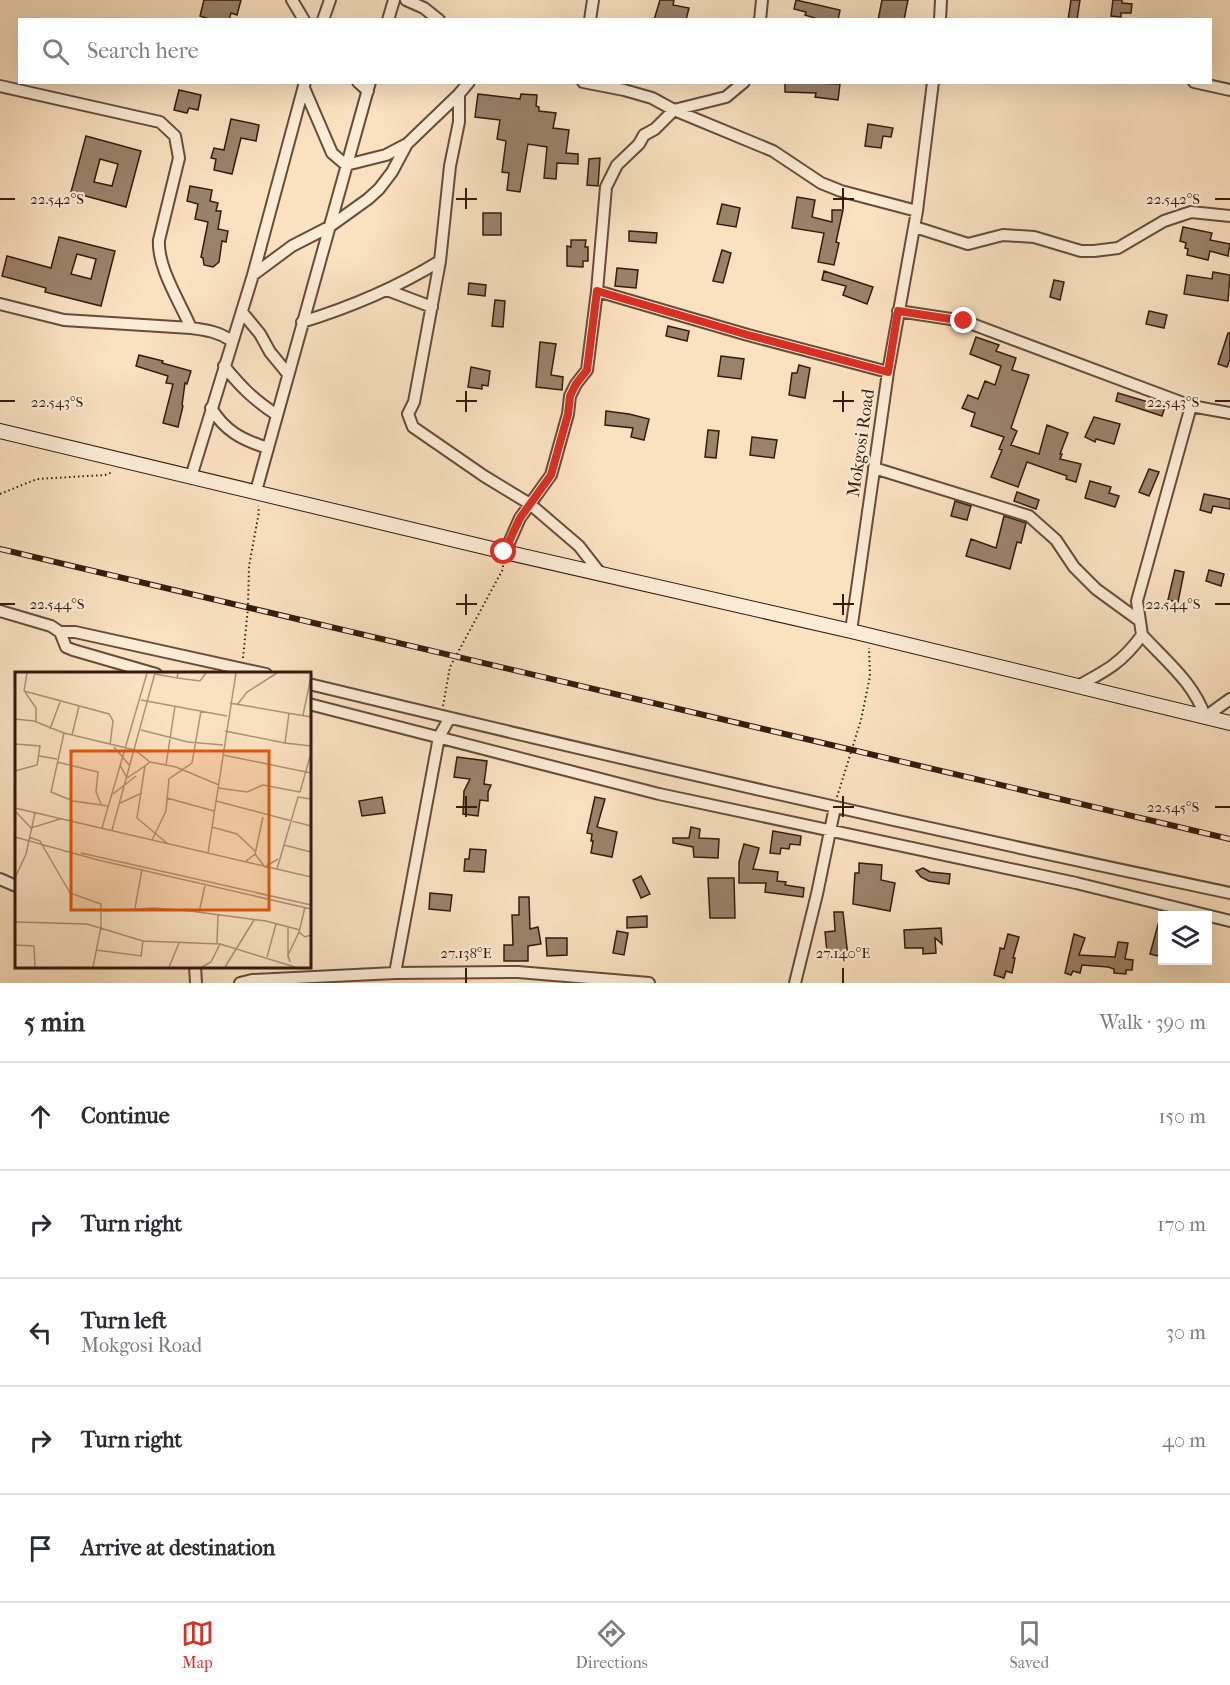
<!DOCTYPE html>
<html lang="en">
<head>
<meta charset="utf-8">
<style>
  :root { --surface:#fff; --page:#f2f2f3; --text:#2b2b33; --muted:#7c7c81; --line:#e1e1e2; --accent:#d93025 }
  body { margin:0; font-family:"IM FELL French Canon",serif; background:var(--page); color:var(--text) }
  .controls { position:absolute; right:18px; bottom:18px; display:grid; overflow:hidden; border-radius:0px; box-shadow:0 6px 24px #0002 }
  .controls button { width:54px; height:54px; display:grid; place-items:center; padding:0; border:0; border-bottom:2px solid var(--line); background:var(--surface); color:var(--text); font:30px sans-serif }
  .stop { position:absolute; width:18px; height:18px; margin:-14px; border:4px solid #d93025; border-radius:50%; background:#fff }
  .stop.end { background:#d93025; border-color:#fff; box-shadow:0 2px 6px #0008 }
  .list { margin:0; padding:0; list-style:none }
  h2 { display:flex; justify-content:space-between; align-items:center; height:78px; margin:0; padding:0 24px; font-size:26px }
  h2 small { font-size:20px; font-weight:400; color:var(--muted) }
  .list li { display:grid; grid-template-columns:39px 1fr auto; gap:18px; align-items:center; box-sizing:border-box; height:108px; padding:0 24px; border-top:2px solid var(--line) }
  .list b { display:block; font-size:22px; white-space:nowrap }
  .list p { margin:0; font-size:20px; white-space:nowrap; color:var(--muted) }
  .list em { font-size:20px; font-style:normal; color:var(--muted) }
  .icon { flex:none; width:33px; height:33px; fill:none; stroke:currentColor; stroke-width:2; stroke-linecap:round; stroke-linejoin:round }
  .map { position:relative; flex:none; width:1230px; height:983px; overflow:hidden }
  .search { position:absolute; background:var(--surface); box-shadow:0 6px 24px #0002; left:18px; right:18px; top:18px; height:66px; display:flex; align-items:center; gap:15px; box-sizing:border-box; padding:0 21px; border-radius:0px; color:var(--muted); font-size:22px }
  .sheet { height:618px; background:var(--surface) }
  nav { display:flex; justify-content:space-around; align-items:center; box-sizing:border-box; height:84px; border-top:2px solid var(--line); background:var(--surface); font-size:16px; color:var(--muted) }
  nav a { display:grid; justify-items:center; gap:3px }
  nav .on { color:var(--accent) }
  .map>svg:first-child { display:block }
  .building { fill:#9b826b; stroke:#351b0e; stroke-width:1.5; fill-rule:evenodd }
  .lines { fill:none; stroke-linecap:round; stroke-linejoin:round }
  .street-casing { stroke:#664c3a; stroke-width:14 }
  .secondary-casing { stroke:#351b0e; stroke-width:16 }
  .path { stroke:#351b0e; stroke-width:2; stroke-dasharray:1.5 3; stroke-linecap:butt }
  .street { stroke:#fcecd6; stroke-width:10 }
  .secondary { stroke:#fcecd6; stroke-width:14 }
  .rail-casing { stroke:#351b0e; stroke-width:6 }
  .rail { stroke:#fcecd6; stroke-width:4; stroke-dasharray:11; stroke-linecap:butt }
  .route { stroke:#d93025; stroke-width:8 }
  .ticks { fill:none; stroke:#351b0e; stroke-width:2 }
  .labels { text-anchor:middle; dominant-baseline:central; stroke-width:4.5; stroke-linejoin:round; paint-order:stroke }
  .street-label { font-size:18px; fill:#351b0e; stroke:#fcecd6 }
  .inset-road { fill:none; stroke:#ab9279; stroke-width:1.5 }
  .view { fill:#df560c; fill-opacity:0.15; stroke:#df560c; stroke-width:3 }
  .inset-edge { fill:none; stroke:#351b0e; stroke-width:3 }
  .ticks-label { font-size:15px; text-anchor:middle; fill:#351b0e; stroke:#fcecd6; stroke-width:4.5; stroke-linejoin:round; paint-order:stroke }
</style>
</head>
<body>
<div class="map">
<svg width="1230" height="983" viewBox="0 0 1230 983">
  <rect width="100%" height="100%" fill="#fae1c0"/>
  <filter id="stains"><feTurbulence type="fractalNoise" baseFrequency=".00333" numOctaves="4"/><feColorMatrix values="0 0 0 0 .2 0 0 0 0 .09 0 0 0 0 .02 0 0 0 .5 -.17"/></filter>
  <radialGradient id="worn" r=".72"><stop offset=".6" stop-color="#630" stop-opacity="0"/><stop offset="1" stop-color="#630" stop-opacity=".3"/></radialGradient>
  <path class="building" d="M204 0H241L237 15 231 13 229 20H212L200 16Z
    M660 0H674L673 5 689 8 686 20H654Z
    M796 0 840 10 838 20H821L805 15 806 12 794 9Z
    M882 0H908L904 20H878Z
    M1071 0H1080L1077 20H1068Z
    M1113 0H1122V3L1132 4 1131 13H1121V17L1111 16Z
    M785 82 840 84 838 100 815 97 816 93 785 92Z
    M179 90 201 95 198 110 189 108 187 113 174 110Z
    M478 94 520 99 521 94 537 95 536 106 539 107V111L556 113 553 128 569 130 566 153 578 154V164L557 163 556 179 544 178 547 147 528 144 520 192 507 190 509 173 502 172 506 141 497 139 500 120 475 117Z
    M231 119 259 125 256 141 241 138 232 174 214 170 216 159 211 158 214 148 224 150Z
    M868 124 893 128 891 137 883 136 881 148 865 146Z
    M86 136 141 151 126 207 71 192ZM100 159 118 164 112 186 94 182Z
    M600 158 598 186 587 185 589 159Z
    M190 186 212 190 210 201 218 203 216 211H221L218 229 228 231 226 242 222 241 219 262 213 267 204 265 203 258 201 257 208 222 195 219 198 204 187 201Z
    M797 197 815 200 812 217 832 222V210H843L836 242 839 243 834 265 818 262 824 233 792 228Z
    M722 204 740 208 736 227 717 224Z
    M483 213H501V235H483Z
    M1183 227 1212 233 1210 240 1230 244 1228 256 1210 251 1208 260 1187 255 1188 249 1185 248 1186 243 1180 241Z
    M629 231 657 233 656 243 629 241Z
    M59 237 115 251 101 306 45 292 46 288 2 276 7 256 51 268ZM77 254 96 259 91 279 71 274Z
    M571 240H586L585 247H588V261H583V267L567 266V246L571 247Z
    M722 250 731 253 723 283 713 281Z
    M617 268 638 270 636 288 615 286Z
    M824 271 873 287 867 304 843 295 846 286 822 280Z
    M1213 272 1230 275 1228 301 1184 294 1187 275 1212 279Z
    M1054 280 1064 282 1060 300 1050 297Z
    M469 283 486 285 485 296 468 294Z
    M495 300 505 301 503 327 492 326Z
    M1149 311 1167 315 1164 328 1146 324Z
    M668 326 689 331 687 341 666 336Z
    M1228 333H1230V359L1227 367 1218 364Z
    M976 337 999 345 996 351 1016 358 1012 370 1029 375 1011 428 1017 431 1011 445 1039 454 1047 425 1068 433 1060 454H1062L1060 459 1081 464 1076 482 1066 479 1067 476 1027 462 1018 487 991 477 1002 450 999 449 1004 437 971 426 975 413 962 408 968 395 978 399 985 381 995 385 1001 366 970 354Z
    M540 342 556 344 551 375 563 377 562 390 536 387Z
    M139 355 163 361 162 363 191 371 187 384 185 383 182 405 183 406 178 427 163 423 173 384 166 383 168 376 136 366Z
    M721 356 744 359 741 379 718 376Z
    M799 365 810 368 805 398 789 395 792 373H797Z
    M471 367 490 371 488 386 482 385V389L468 387Z
    M1118 393 1165 407 1162 416 1116 401Z
    M606 411 629 414 649 419 644 440 631 437 633 428 605 425Z
    M1094 417 1120 424 1114 444 1096 439 1095 442 1085 437Z
    M708 430 719 431 716 458 705 457Z
    M752 437 777 440 774 458 750 455Z
    M1149 469 1159 472 1149 496 1139 492Z
    M1090 481 1111 487 1109 493 1119 496 1115 507 1085 498Z
    M1017 492 1039 500 1036 509 1014 501Z
    M1204 494 1230 499V509L1213 506 1211 513 1200 510Z
    M955 501 971 506 967 520 951 516Z
    M1004 516 1026 523 1021 543 1017 542 1010 569 966 556 971 539 996 548Z
    M1175 570 1184 572 1178 602 1168 600Z
    M1209 570 1224 574 1221 586 1206 581Z
    M457 757 487 761 484 784 491 785 488 792V801L480 800 478 816 463 814 464 791 470 779 454 777Z
    M382 797 385 813 362 816 359 801Z
    M595 797 605 799 597 827 617 832 612 857 591 853 593 841H591L592 834 587 833Z
    M691 827 700 829 699 838 719 839 718 858 694 857 693 847 673 843V838H689Z
    M773 831 801 836 800 845 790 844 789 849 781 848 780 854 770 853Z
    M744 844 759 848 753 869 778 872 777 881 786 882 785 885 804 888 803 897 765 892 766 883H739V862Z
    M470 849 486 850 484 872 464 871 465 859H469Z
    M859 863 882 865 881 880 895 883 890 911 853 904 855 873H859Z
    M923 868 930 872 950 874 949 884 929 881 921 877 916 871Z
    M641 876 650 894 641 898 633 880Z
    M708 878H734L735 918H710Z
    M430 893 452 895 450 911 429 909Z
    M519 897H529L530 929 538 927 541 944 528 946V961H504V945H513L512 915H519Z
    M834 912H843L848 957 836 958V951L827 952 825 932 835 931Z
    M647 916V927L627 928V917Z
    M1159 921H1162V957L1150 954Z
    M941 928 942 944 935 938 936 953 923 954V948H905L904 930Z
    M617 931 628 933 624 955 613 953Z
    M1008 934 1019 937 1013 958H1015L1012 973 1006 971 1004 978 994 975 1000 950V948L1004 949Z
    M1074 934 1085 938 1079 955 1115 957 1118 942 1128 943 1125 959 1133 960 1132 970H1126V974L1114 973V969L1108 967 1082 965 1080 973 1073 971 1071 975 1065 973Z
    M546 938H567V955L547 956Z"/>
  <g class="lines">
    <defs>
      <path id="street" d="M292 0 304 20
        M406 0 424 8 439 20
        M323 20 330 0
        M388 20 394 0
        M590 20 593 0
        M760 20 762 0
        M940 20 941 0
        M358 82 368 91
        M469 82 459 94V122L450 166 440 261 414 402 408 414 413 427 484 476 530 504 579 546 600 573
        M583 82 624 90 652 98 674 110 773 151 821 183 841 191 917 211
        M1194 82 1230 90
        M0 86 160 122 175 136 179 158 159 240C157 267 180 302 191 328
        M304 88 332 153 346 165 386 155 407 144 459 94
        M915 227 968 244 1003 235 1034 237 1081 251H1094L1118 248 1164 221 1191 212 1230 216
        M253 275 292 246 329 227 368 199 379 189 392 172 407 144
        M387 290 432 307
        M597 291 748 335 888 372
        M0 304 64 320 191 328C207 330 219 332 232 341
        M898 311 964 321 1191 406 1230 413
        M242 312 260 334 270 352 288 374
        M302 322C351 307 396 288 440 261
        M224 366C241 387 254 400 277 415
        M211 408C225 431 242 440 268 448
        M874 468 1029 516 1056 540 1074 567 1096 589 1140 621
        M191 477 253 275 305 82
        M256 491 370 82
        M505 552 520 518 551 475 568 414 570 396 576 384 587 370 597 291 606 187 617 165 639 144 644 135 655 129 674 110 726 97 744 82
        M0 611 51 626 60 632 66 647 73 650 156 674
        M851 631 888 372 917 211 933 82
        M60 632H75L266 674
        M1142 635C1165 660 1195 684 1205 717L1230 699
        M309 684C615 758 922 828 1230 893
        M1078 686C1106 671 1123 662 1142 635L1137 601 1191 406
        M309 704 659 794 1076 883 1230 921
        M0 879 16 886
        M195 966 196 983
        M395 973 439 737 449 719
        M240 983 252 980 395 973 518 972 649 983
        M795 983 817 894 835 807"/>
      <path id="secondary" d="M0 431 505 552 851 631 1230 723"/>
    </defs>
    <use href="#street" class="street-casing"/>
    <use href="#secondary" class="secondary-casing"/>
    <path class="path" d="M0 494 37 479 105 475 113 472
      M243 658 248 608 249 566 259 512 258 506
      M443 706 450 667 503 569V564
      M837 797 861 720 870 676 869 648"/>
    <use href="#street" class="street"/>
    <use href="#secondary" class="secondary"/>
    <defs>
      <path id="rail" d="M0 549 1230 839"/>
    </defs>
    <use href="#rail" class="rail-casing"/>
    <use href="#rail" class="rail"/>
  </g>
  <g class="lines">
    <path class="route" d="M504 552 520 518 551 475 568 414 570 396 576 384 587 370 597 291 748 335 888 372 898 311 964 321"/>
  </g>
  <path class="ticks" d="M466 188V209M843 188V209M0 199H15M456 199H477M833 199H854M1215 199H1230M466 391V412M843 391V412M0 401H15M456 401H477M833 401H854M1215 401H1230M466 594V615M843 594V615M0 604H15M456 604H477M833 604H854M1215 604H1230M466 796V817M843 796V817M456 807H477M833 807H854M1215 807H1230M466 968V983M843 968V983"/>
  <g class="labels">
    <g class="street-label">
      <text transform="translate(861 443) rotate(-82)">Mokgosi Road</text>
    </g>
  </g>
  <g transform="translate(15 672)">
    <rect width="296" height="296" fill="#fae1c0"/>
    <path class="inset-road" d="M140 2 162 6 163 1M162 6 185 9 191 1M9 19 94 42 98 49 95 73M9 19 12 1M10 20 21 36V50M126 28 212 44M215 31 296 45M222 33 232 20 262 1M274 41 270 71 296 74M288 43 296 5M0 47 19 49 49 61 120 78 135 90 161 95 204 113M35 57 45 30M126 58 173 70 208 73M210 59 270 71M49 61 36 120 58 129 93 134M57 63 64 34M0 72 25 74 22 93 0 99M99 75 115 94M208 83 296 101M24 84 42 87M42 90 83 100 81 120 86 132M135 90 130 94 122 146 153 172M105 93 112 106 130 94M151 93 160 34M203 116 232 120 248 113 285 120M285 120 296 81M98 122 121 104M152 126 199 139M201 129 296 154M105 131 127 121M0 136 296 205M0 139 16 156 45 147M197 155 222 162 240 179M87 156 132 1M97 158 140 1M0 165 83 188 296 237M14 165 25 169 55 221 86 232V255L78 295M137 168 151 139 154 107 177 91 186 39M269 173 296 180M66 181 296 233M193 181 221 1M240 182 250 195 263 187M230 190 240 182 248 145M262 197 283 125 296 127M0 206 11 182 20 141M290 235 284 260 290 265 296 263M120 236 127 197M88 239 139 236 175 239 251 249 285 258M184 240 190 214M0 250 72 252 128 269 205 272 280 295M273 255V286M202 271 203 243M0 273 19 274 20 295M81 278 126 284 128 269M252 285 261 252M275 290 273 283 284 260M154 295 164 271M187 295 196 290 205 272M210 295 239 248"/>
    <path class="view" d="M56 79H254V238H56Z"/>
    <rect width="296" height="296" class="inset-edge"/>
  </g>
  <g class="ticks-label">
    <text x="57" y="204">22.542°S</text>
    <text x="1173" y="204">22.542°S</text>
    <text x="57" y="407">22.543°S</text>
    <text x="1173" y="407">22.543°S</text>
    <text x="57" y="609">22.544°S</text>
    <text x="1173" y="609">22.544°S</text>
    <text x="1173" y="812">22.545°S</text>
    <text x="466" y="958">27.138°E</text>
    <text x="843" y="958">27.140°E</text>
  </g>
  <rect width="100%" height="100%" filter="url(#stains)"/>
  <rect width="100%" height="100%" fill="url(#worn)"/>
</svg>
<div class="controls">
<button><svg class="icon" aria-label="layers" viewBox="0 0 24 24"><path d="M12 4l9 5-9 5-9-5zM3 14l9 5 9-5"/></svg></button>
</div>
<div class="stop" style="left:504px;top:552px"></div>
<div class="stop end" style="left:964px;top:321px"></div>
<div class="search"><svg class="icon" aria-label="search" viewBox="0 0 24 24"><circle cx="10" cy="10" r="6"/><path d="M15 15l6 6"/></svg>Search here</div>
</div>
<section class="sheet">
<h2>5 min<small>Walk · 390 m</small></h2>
<ul class="list">
<li><svg class="icon" aria-label="ahead" viewBox="0 0 24 24"><path d="M12 20V5M6 11l6-6 6 6"/></svg><div><b>Continue</b></div><em>150 m</em></li>
<li><svg class="icon" aria-label="right" viewBox="0 0 24 24"><path d="M7 20v-9h11M14 6l5 5-5 5"/></svg><div><b>Turn right</b></div><em>170 m</em></li>
<li><svg class="icon" aria-label="left" viewBox="0 0 24 24"><path d="M17 20v-9H6M10 6l-5 5 5 5"/></svg><div><b>Turn left</b><p>Mokgosi Road</p></div><em>30 m</em></li>
<li><svg class="icon" aria-label="right" viewBox="0 0 24 24"><path d="M7 20v-9h11M14 6l5 5-5 5"/></svg><div><b>Turn right</b></div><em>40 m</em></li>
<li><svg class="icon" aria-label="arrive" viewBox="0 0 24 24"><path d="M6 21V4h12l-3 4 3 4H6"/></svg><div><b>Arrive at destination</b></div></li>
</ul>
</section>
<nav>
<a class="on"><svg class="icon" aria-label="map" viewBox="0 0 24 24"><path d="M3 6l6-2 6 2 6-2v14l-6 2-6-2-6 2zM9 4v14M15 6v14"/></svg>Map</a>
<a><svg class="icon" aria-label="directions" viewBox="0 0 24 24"><path d="M12 3l9 9-9 9-9-9zM9 14v-3h6M13 9l2 2-2 2"/></svg>Directions</a>
<a><svg class="icon" aria-label="saved" viewBox="0 0 24 24"><path d="M7 4h10v16l-5-4-5 4z"/></svg>Saved</a>
</nav>
</body>
</html>
